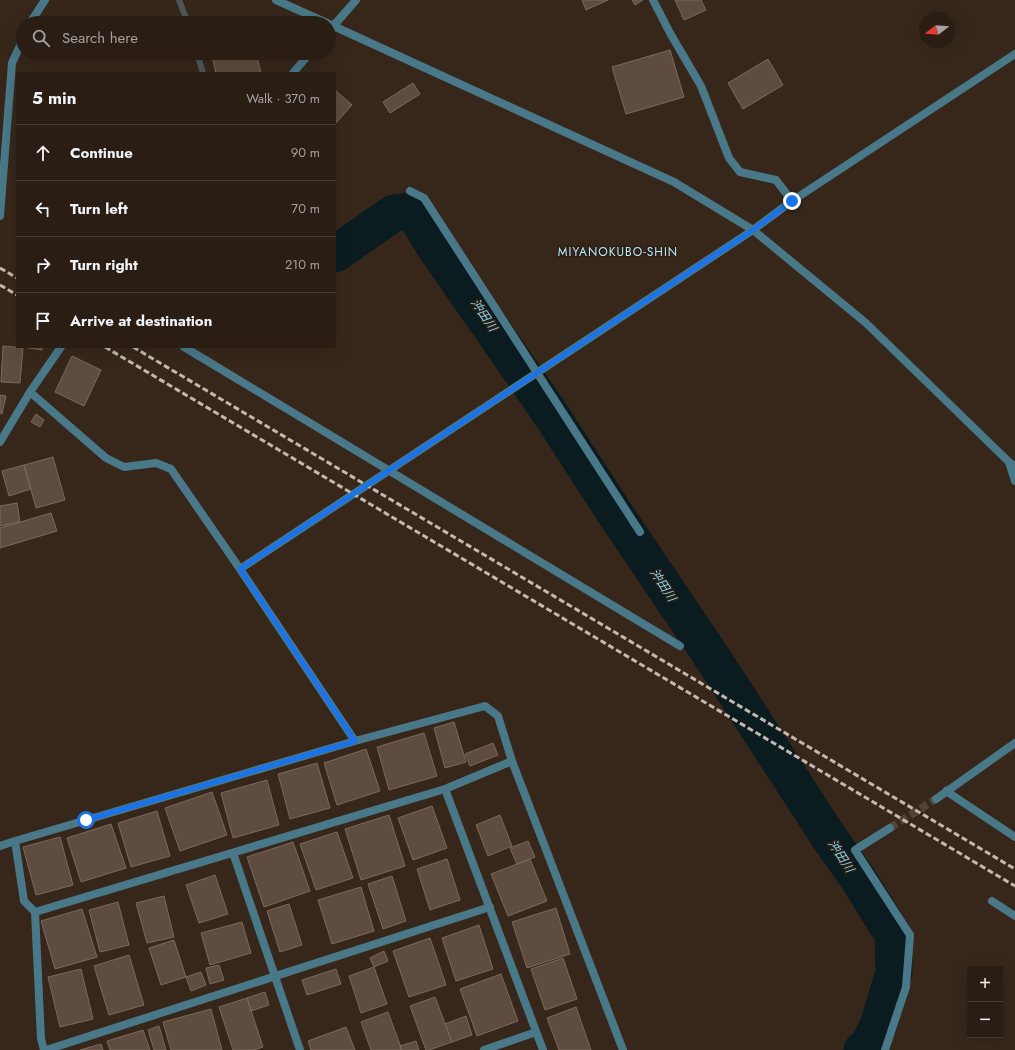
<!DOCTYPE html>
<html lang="en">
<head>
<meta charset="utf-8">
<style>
  :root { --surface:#291d14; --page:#352a22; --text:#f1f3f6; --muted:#a5a2a0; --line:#453b34 }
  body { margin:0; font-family:Jost,"Noto Sans JP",sans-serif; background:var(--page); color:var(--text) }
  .controls { position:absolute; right:12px; bottom:12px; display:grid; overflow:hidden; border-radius:0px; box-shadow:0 4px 16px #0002 }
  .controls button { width:36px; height:36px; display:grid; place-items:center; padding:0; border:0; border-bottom:1px solid var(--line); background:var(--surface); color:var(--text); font:20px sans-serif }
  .compass { position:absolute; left:919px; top:12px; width:36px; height:36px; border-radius:50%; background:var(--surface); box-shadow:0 4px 16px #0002; rotate:253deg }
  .stop { position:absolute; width:12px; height:12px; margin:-9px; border:3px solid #1a73e8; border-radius:50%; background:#fff }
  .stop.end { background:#1a73e8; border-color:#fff; box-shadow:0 1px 4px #0008 }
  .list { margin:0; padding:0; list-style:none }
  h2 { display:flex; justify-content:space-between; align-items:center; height:52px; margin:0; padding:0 16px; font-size:17px }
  h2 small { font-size:13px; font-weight:400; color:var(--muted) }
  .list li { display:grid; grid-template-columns:26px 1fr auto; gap:12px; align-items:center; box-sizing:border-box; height:56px; padding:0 16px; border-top:1px solid var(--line) }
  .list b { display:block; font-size:15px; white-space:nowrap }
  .list em { font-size:13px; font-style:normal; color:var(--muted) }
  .icon { flex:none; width:22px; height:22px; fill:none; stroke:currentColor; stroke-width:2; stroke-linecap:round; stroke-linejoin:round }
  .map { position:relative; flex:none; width:1015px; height:1050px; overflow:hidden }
  .search { position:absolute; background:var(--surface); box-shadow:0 4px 16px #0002; left:16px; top:16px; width:320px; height:44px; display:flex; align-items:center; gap:10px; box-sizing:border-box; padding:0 14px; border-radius:22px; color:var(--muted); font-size:15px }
  .panel { position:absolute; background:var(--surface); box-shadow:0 4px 16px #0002; left:16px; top:72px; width:320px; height:276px; border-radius:0px }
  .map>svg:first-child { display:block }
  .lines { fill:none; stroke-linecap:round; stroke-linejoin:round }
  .stream { stroke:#4e5758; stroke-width:6 }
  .river { stroke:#0b1c21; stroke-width:37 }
  .building { fill:#5d4c3f; stroke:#7c695c }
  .minor-tunnel { stroke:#524338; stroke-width:8; stroke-dasharray:8 4; stroke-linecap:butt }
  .minor { stroke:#497888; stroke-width:8 }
  .tertiary { stroke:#497888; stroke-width:8 }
  .rail { stroke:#c4b8af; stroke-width:3; stroke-dasharray:6 3; stroke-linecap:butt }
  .route { stroke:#1a73e8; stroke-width:5 }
  .labels { text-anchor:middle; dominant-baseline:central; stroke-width:3; stroke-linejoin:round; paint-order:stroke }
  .neighbourhood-label { font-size:12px; letter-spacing:1px; fill:#b6ebfe; stroke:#2d1e12 }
  .water-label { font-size:12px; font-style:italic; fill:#7ed6f3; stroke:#2d1e12 }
</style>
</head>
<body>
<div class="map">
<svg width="1015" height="1050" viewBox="0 0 1015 1050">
  <rect width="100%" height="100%" fill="#37271b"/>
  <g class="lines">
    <path class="stream" d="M179 0 188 23
      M197 53 203 73"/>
    <path class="river" d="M335 254 394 213 413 211 434 246 550 413 616 515 712 657 830 839 859 880 893 935 894 972 878 1026 868 1045 862 1050"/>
  </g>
  <path class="building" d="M582 0H608L586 10Z
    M632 0H643L635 5Z
    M675 0H701L706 10 684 20Z
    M670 50 684 97 626 114 612 67Z
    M211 53H256L261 73H216Z
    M768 59 783 85 743 109 728 83Z
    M413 83 420 94 390 113 383 102Z
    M335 90 352 105 335 124Z
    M3 346 23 348 20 383 1 382Z
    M23 347H42V350Z
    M72 356 101 370 84 406 55 392Z
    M0 395 6 396 2 414 0 413Z
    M36 414 44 420 40 427 31 422Z
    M53 457 65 500 36 508 24 465Z
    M24 465 31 489 9 496 2 471Z
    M17 503 20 522 0 526V506Z
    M51 513 57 531 0 548V528Z
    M454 722 466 762 445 768 434 728Z
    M424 733 437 776 389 790 377 747Z
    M493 743 498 755 470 766 465 754Z
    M366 749 380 791 337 805 324 763Z
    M317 763 330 808 290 819 278 774Z
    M267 780 279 825 233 838 221 793Z
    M212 792 227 835 180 851 165 808Z
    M432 806 447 848 413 860 398 818Z
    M157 811 170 856 131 867 118 823Z
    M389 815 405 866 361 880 345 829Z
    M500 815 512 846 488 856 476 825Z
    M111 824 126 868 81 882 67 838Z
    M337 832 353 878 316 890 300 844Z
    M60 837 73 885 36 895 23 847Z
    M528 841 535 857 517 864 510 848Z
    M293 842 310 891 264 907 247 857Z
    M447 859 460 900 430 910 417 869Z
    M530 859 547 901 508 916 491 874Z
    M215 875 228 914 199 923 186 885Z
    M392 876 406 921 383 929 368 884Z
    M361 887 374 931 332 944 318 900Z
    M164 896 174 937 147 943 136 903Z
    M118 902 129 945 100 952 89 910Z
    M289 904 302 945 280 952 267 911Z
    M556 908 570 954 527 968 512 922Z
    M82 909 97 957 55 969 41 921Z
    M242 922 251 953 210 965 201 933Z
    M479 925 493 969 456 981 442 938Z
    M430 938 446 985 409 997 393 951Z
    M174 940 186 977 161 985 149 948Z
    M384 951 388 961 374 967 370 958Z
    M129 955 144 1005 109 1015 94 966Z
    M563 958 577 999 545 1010 531 969Z
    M219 965 224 980 210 984 206 968Z
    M374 967 387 1004 361 1013 349 976Z
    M81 969 93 1019 60 1027 48 977Z
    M336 969 341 984 307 995 302 980Z
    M201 972 206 985 191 991 186 977Z
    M501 974 518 1021 477 1036 460 989Z
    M265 992 269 1005 251 1011 247 998Z
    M435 997 452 1042 429 1050H426L410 1006Z
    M247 998 263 1047 254 1050H233L219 1007Z
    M576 1007 591 1050H559L547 1018Z
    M211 1009 222 1050H171L163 1022Z
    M388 1012 402 1050H371L361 1022Z
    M466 1016 472 1035 452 1042 445 1024Z
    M159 1026 166 1050H154L148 1030Z
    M346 1027 355 1050H311L308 1041Z
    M143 1030 150 1050H110L107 1041Z
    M416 1041 419 1050H401L400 1046Z
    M101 1044 103 1050H80Z"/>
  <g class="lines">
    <path class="minor-tunnel" d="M890 828 936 799"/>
    <path class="minor" d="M653 0 670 33 701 86 729 158 740 172 776 180 792 201
      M410 191 424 198 640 532
      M184 347 680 646
      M30 392 106 458 124 467 156 463 171 469 240 569 355 741 485 706 498 716 512 761 445 789 35 912
      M1009 462 1015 481
      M240 569 753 230 792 201 1015 54
      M512 761 623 1050
      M445 789 543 1050
      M946 791 1015 837
      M936 799 1015 743
      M15 841 355 741
      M0 846 15 841 24 901 35 912 41 1039 44 1050
      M233 853 300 1050
      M992 901 1015 916
      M46 1050 490 907
      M484 1050 536 1032
      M885 1050 906 987 910 935 855 850 890 828"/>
    <path class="tertiary" d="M276 0 327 23
      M30 23 45 0
      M329 24 674 182 753 230 866 323 1009 462 1015 466
      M329 31 356 0
      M293 73 310 53
      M0 216 12 63 23 39
      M0 442 30 392 61 347"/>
    <path class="rail" d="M0 268 17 278
      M0 285 17 295
      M105 347 1015 886
      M133 347 1015 869"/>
  </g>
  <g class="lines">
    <path class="route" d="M86 820 355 741 240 569 753 230 792 201"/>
  </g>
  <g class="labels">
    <g class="neighbourhood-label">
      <text x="618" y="252">MIYANOKUBO-SHIN</text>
    </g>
    <g class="water-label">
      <text transform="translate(484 315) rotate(56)">沖田川</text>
      <text transform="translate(663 585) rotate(57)">沖田川</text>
      <text transform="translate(841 856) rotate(57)">沖田川</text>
    </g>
  </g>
</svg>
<div class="controls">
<button>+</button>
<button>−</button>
</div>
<svg class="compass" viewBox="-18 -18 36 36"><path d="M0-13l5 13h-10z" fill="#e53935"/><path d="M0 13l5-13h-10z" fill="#a5a2a0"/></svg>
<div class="stop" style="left:86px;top:820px"></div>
<div class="stop end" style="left:792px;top:201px"></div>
<div class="search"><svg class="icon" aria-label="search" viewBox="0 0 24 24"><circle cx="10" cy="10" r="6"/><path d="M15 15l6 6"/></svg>Search here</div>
<section class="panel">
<h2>5 min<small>Walk · 370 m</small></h2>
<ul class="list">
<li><svg class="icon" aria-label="ahead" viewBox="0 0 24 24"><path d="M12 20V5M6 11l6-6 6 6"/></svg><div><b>Continue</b></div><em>90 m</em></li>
<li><svg class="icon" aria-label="left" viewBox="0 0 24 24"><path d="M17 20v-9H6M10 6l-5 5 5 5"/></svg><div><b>Turn left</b></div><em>70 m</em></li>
<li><svg class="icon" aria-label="right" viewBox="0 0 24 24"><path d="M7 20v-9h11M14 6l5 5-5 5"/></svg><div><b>Turn right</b></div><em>210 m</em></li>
<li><svg class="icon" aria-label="arrive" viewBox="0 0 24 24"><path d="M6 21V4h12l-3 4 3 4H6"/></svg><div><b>Arrive at destination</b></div></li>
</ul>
</section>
</div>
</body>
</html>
